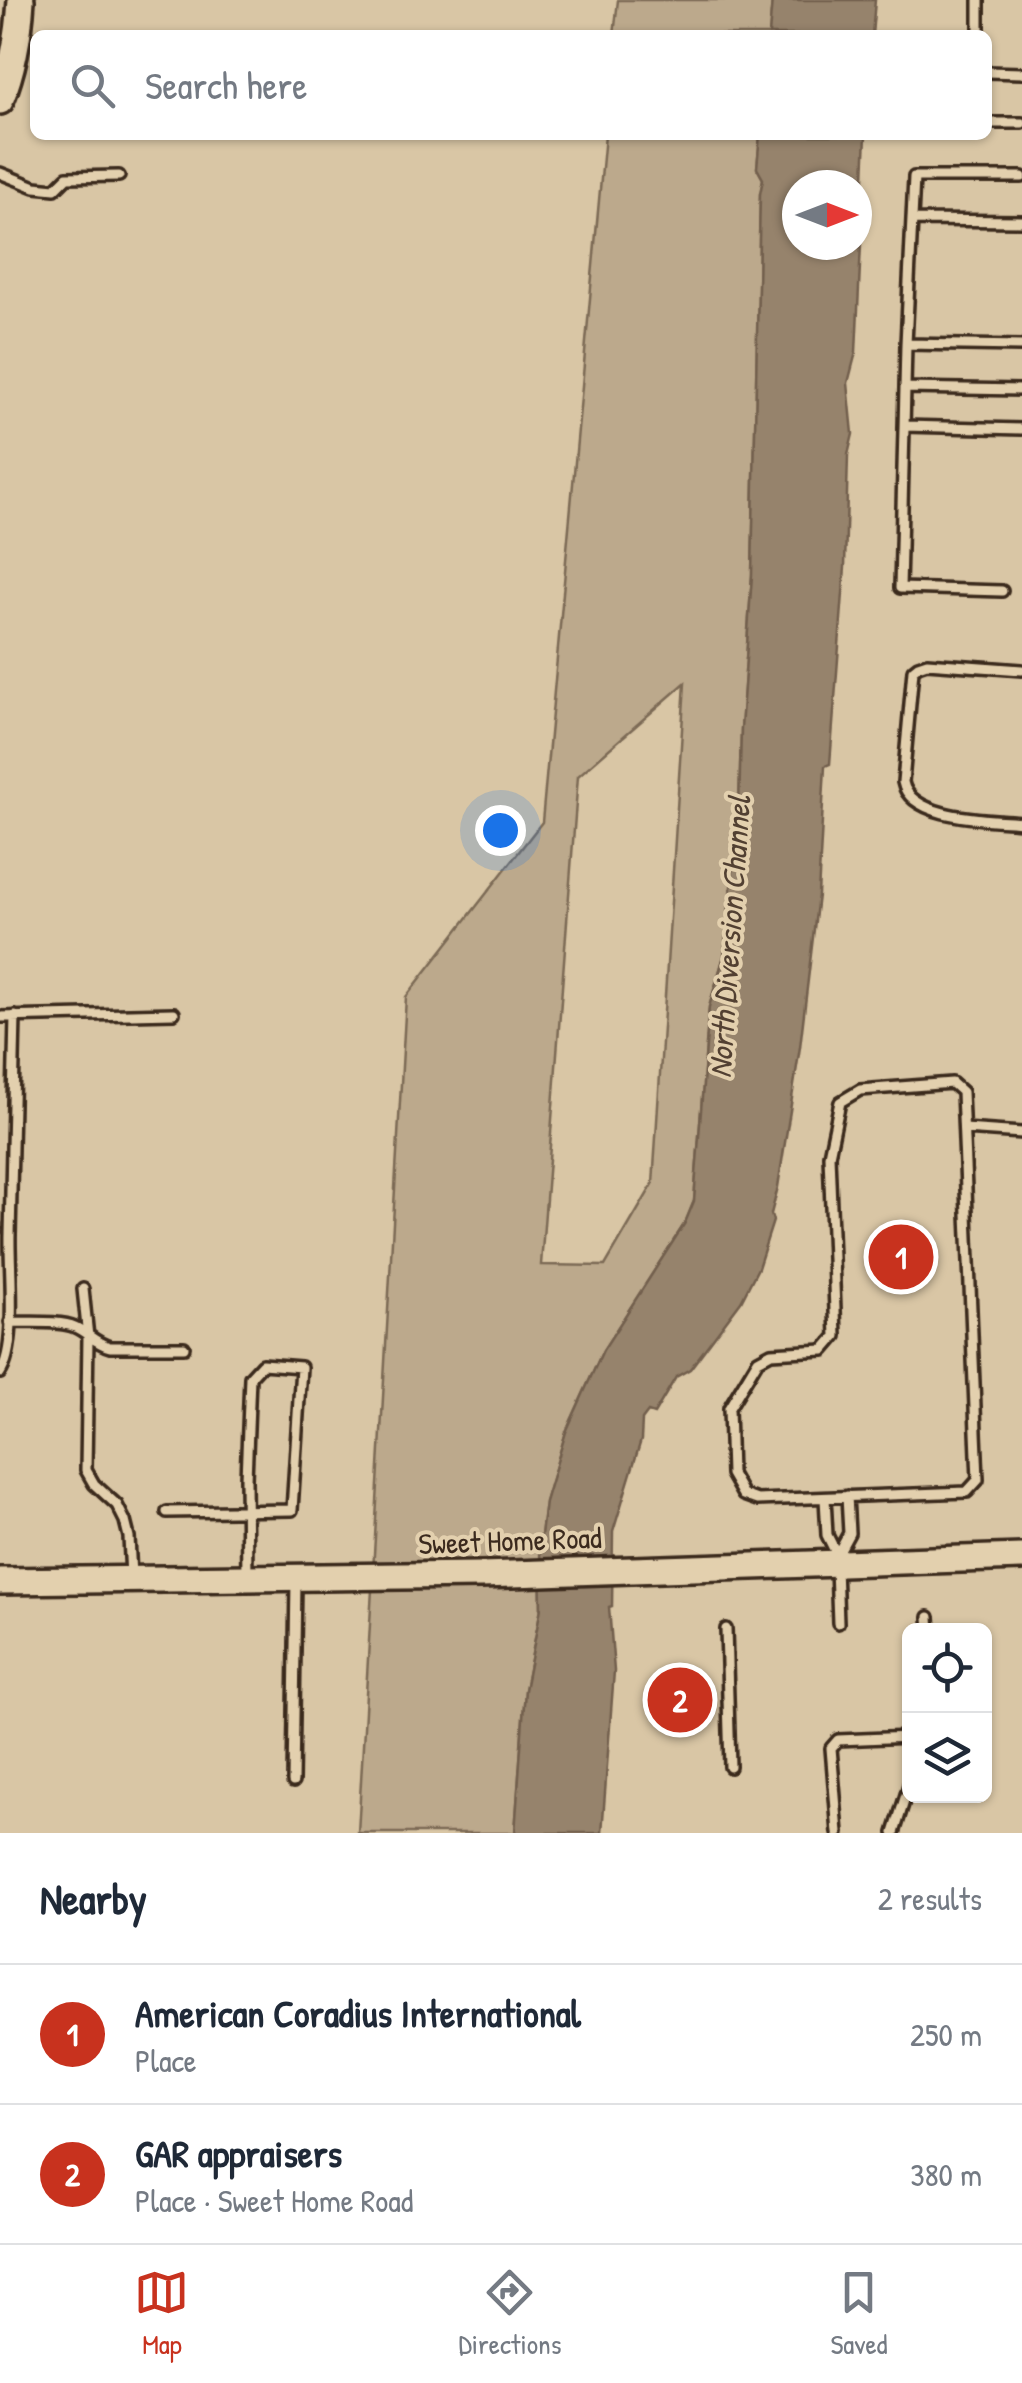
<!DOCTYPE html>
<html lang="en">
<head>
<meta charset="utf-8">
<style>
  :root { --surface:#fff; --page:#f6f6f7; --text:#1f2937; --muted:#747a83; --line:#e0e1e3; --accent:#c8321e }
  body { margin:0; font-family:"Patrick Hand",sans-serif; background:var(--page); color:var(--text) }
  .controls { position:absolute; right:30px; bottom:30px; display:grid; overflow:hidden; border-radius:15px; box-shadow:0 2px 8px #0004 }
  .controls button { width:90px; height:90px; display:grid; place-items:center; padding:0; border:0; border-bottom:2px solid var(--line); background:var(--surface); color:var(--text); font:50px sans-serif }
  .compass { position:absolute; left:782px; top:170px; width:90px; height:90px; border-radius:50%; background:var(--surface); box-shadow:0 2px 8px #0004; rotate:90deg }
  .you { position:absolute; left:500px; top:830px; width:35px; height:35px; margin:-25px; border:8px solid #fff; border-radius:50%; background:#1a73e8; box-shadow:0 0 0 15px #1a73e833 }
  .badge { display:grid; place-items:center; width:65px; height:65px; border-radius:50%; background:var(--accent); color:#fff; font-size:32px; font-weight:700 }
  .pin { position:absolute; translate:-50% -50%; border:5px solid #fff; box-shadow:0 2px 10px #0006 }
  .list { margin:0; padding:0; list-style:none }
  h2 { display:flex; justify-content:space-between; align-items:center; height:130px; margin:0; padding:0 40px; font-size:42px }
  h2 small { font-size:32px; font-weight:400; color:var(--muted) }
  .list li { display:grid; grid-template-columns:65px 1fr auto; gap:30px; align-items:center; box-sizing:border-box; height:140px; padding:0 40px; border-top:2px solid var(--line) }
  .list b { display:block; font-size:38px; white-space:nowrap }
  .list p { margin:0; font-size:32px; white-space:nowrap; color:var(--muted) }
  .list em { font-size:32px; font-style:normal; color:var(--muted) }
  .icon { flex:none; width:55px; height:55px; fill:none; stroke:currentColor; stroke-width:2; stroke-linecap:round; stroke-linejoin:round }
  .map { position:relative; flex:none; width:1022px; height:1833px; overflow:hidden }
  .search { position:absolute; background:var(--surface); box-shadow:0 2px 8px #0004; left:30px; right:30px; top:30px; height:110px; display:flex; align-items:center; gap:25px; box-sizing:border-box; padding:0 35px; border-radius:15px; color:var(--muted); font-size:38px }
  .sheet { height:410px; background:var(--surface) }
  nav { display:flex; justify-content:space-around; align-items:center; box-sizing:border-box; height:140px; border-top:2px solid var(--line); background:var(--surface); font-size:28px; color:var(--muted) }
  nav a { display:grid; justify-items:center; gap:5px }
  nav .on { color:var(--accent) }
  .map>svg:first-child { display:block }
  .green { fill:#bca98c; stroke:#7c6a55; stroke-width:2.5; fill-rule:evenodd }
  .water { fill:#96836c; stroke:#725f4d; stroke-width:2.5; fill-rule:evenodd }
  .lines { fill:none; stroke-linecap:round; stroke-linejoin:round }
  .lane-casing { stroke:#3b2a1e; stroke-width:16 }
  .secondary-casing { stroke:#3b2a1e; stroke-width:32 }
  .lane { stroke:#e3d0ae; stroke-width:9 }
  .secondary { stroke:#e3d0ae; stroke-width:25 }
  .labels { text-anchor:middle; dominant-baseline:central; stroke-width:8; stroke-linejoin:round; paint-order:stroke }
  .street-label { font-size:30px; fill:#3b2a1e; stroke:#e3d0ae }
  .water-label { font-size:32px; font-style:italic; fill:#524032; stroke:#e3d0ae }
</style>
</head>
<body>
<div class="map">
<svg width="1022" height="1833" viewBox="0 0 1022 1833">
  <rect width="100%" height="100%" fill="#d9c6a5"/>
  <filter id="ink" filterUnits="userSpaceOnUse"><feTurbulence type="fractalNoise" baseFrequency=".01" numOctaves="2"/><feDisplacementMap in="SourceGraphic" scale="20" xChannelSelector="R" yChannelSelector="G"/><feConvolveMatrix kernelMatrix="1 2 1 2 8 2 1 2 1" color-interpolation-filters="sRGB"/></filter>
  <g filter="url(#ink)">
    <path class="green" d="M618 0H772L769 35H614Z
      M605 135H760L757 168 763 179 760 194 752 575 741 729 739 810 724 956 709 1007 694 1201 685 1223 603 1350 566 1432 545 1502 540 1544 541 1608 525 1690 515 1833H358L406 997 542 822ZM685 683 653 1184 605 1266 541 1265 578 776Z"/>
    <path class="water" d="M772 0H875L872 35H769Z
      M760 135H866L856 352 848 383 853 434 848 455 845 567 830 764 825 766 818 895 800 1047 778 1187 771 1214 773 1221 758 1268 741 1301 690 1369 676 1377 654 1414 648 1412 642 1420 641 1440 613 1532 612 1606 609 1607 614 1671 602 1833H515L525 1690 541 1608 540 1544 545 1502 566 1432 603 1350 685 1223 694 1201 709 1007 724 956 739 810 741 729 752 575 760 194 763 179 757 168ZM797 185H857V245H797Z"/>
    <g class="lines">
      <defs>
        <path id="lane" d="M979 35V0
          M987 72 1022 73
          M987 123H1022
          M0 173 35 187 55 189 67 177 119 176
          M1022 177H914L906 344 1022 346
          M913 220 1022 221
          M905 388 906 344
          M904 426 1022 429
          M1002 591 900 588 905 388 1022 390
          M1022 670 927 663 918 666 913 670 903 782C910 820 991 819 1022 822
          M0 1017 174 1013
          M952 1083 962 1092 978 1480 967 1492 757 1500 743 1495 731 1474 729 1408 758 1360 771 1353 824 1350 836 1336 829 1155 840 1102 860 1090Z
          M964 1129 1022 1133
          M83 1289 88 1337 86 1470 94 1484 117 1505 125 1521 129 1537 131 1577
          M10 1322C27 1323 60 1320 75 1327 88 1333 95 1343 110 1347H184
          M0 1373C18 1348 9 1268 10 1235 11 1162 13 1089 15 1016
          M825 1498 827 1535 837 1555 849 1533 847 1496
          M167 1512 292 1510 301 1367 262 1364 250 1377 246 1479 247 1576
          M836 1567 838 1623
          M929 1617 930 1630
          M726 1629 730 1767
          M293 1782 296 1581
          M838 1833 831 1748 838 1740 910 1737
          M894 1833 910 1782"/>
        <path id="secondary" d="M0 101C13 69 19 35 21 0
          M0 1581 481 1575 1022 1557"/>
      </defs>
      <use href="#lane" class="lane-casing"/>
      <use href="#secondary" class="secondary-casing"/>
      <use href="#lane" class="lane"/>
      <use href="#secondary" class="secondary"/>
    </g>
  </g>
  <g class="labels">
    <g class="street-label">
      <text transform="translate(510 1540) rotate(-2)">Sweet Home Road</text>
    </g>
    <g class="water-label">
      <text transform="translate(729 937) rotate(-86)">North Diversion Channel</text>
    </g>
  </g>
</svg>
<div class="controls">
<button><svg class="icon" aria-label="locate" viewBox="0 0 24 24"><circle cx="12" cy="12" r="6"/><path d="M12 2v4M12 18v4M2 12h4M18 12h4"/></svg></button>
<button><svg class="icon" aria-label="layers" viewBox="0 0 24 24"><path d="M12 4l9 5-9 5-9-5zM3 14l9 5 9-5"/></svg></button>
</div>
<svg class="compass" viewBox="-18 -18 36 36"><path d="M0-13l5 13h-10z" fill="#e53935"/><path d="M0 13l5-13h-10z" fill="#747a83"/></svg>
<div class="you"></div>
<div class="pin badge" style="left:901px;top:1257px">1</div>
<div class="pin badge" style="left:680px;top:1700px">2</div>
<div class="search"><svg class="icon" aria-label="search" viewBox="0 0 24 24"><circle cx="10" cy="10" r="6"/><path d="M15 15l6 6"/></svg>Search here</div>
</div>
<section class="sheet">
<h2>Nearby<small>2 results</small></h2>
<ul class="list">
<li><span class="badge">1</span><div><b>American Coradius International</b><p>Place</p></div><em>250 m</em></li>
<li><span class="badge">2</span><div><b>GAR appraisers</b><p>Place · Sweet Home Road</p></div><em>380 m</em></li>
</ul>
</section>
<nav>
<a class="on"><svg class="icon" aria-label="map" viewBox="0 0 24 24"><path d="M3 6l6-2 6 2 6-2v14l-6 2-6-2-6 2zM9 4v14M15 6v14"/></svg>Map</a>
<a><svg class="icon" aria-label="directions" viewBox="0 0 24 24"><path d="M12 3l9 9-9 9-9-9zM9 14v-3h6M13 9l2 2-2 2"/></svg>Directions</a>
<a><svg class="icon" aria-label="saved" viewBox="0 0 24 24"><path d="M7 4h10v16l-5-4-5 4z"/></svg>Saved</a>
</nav>
</body>
</html>
